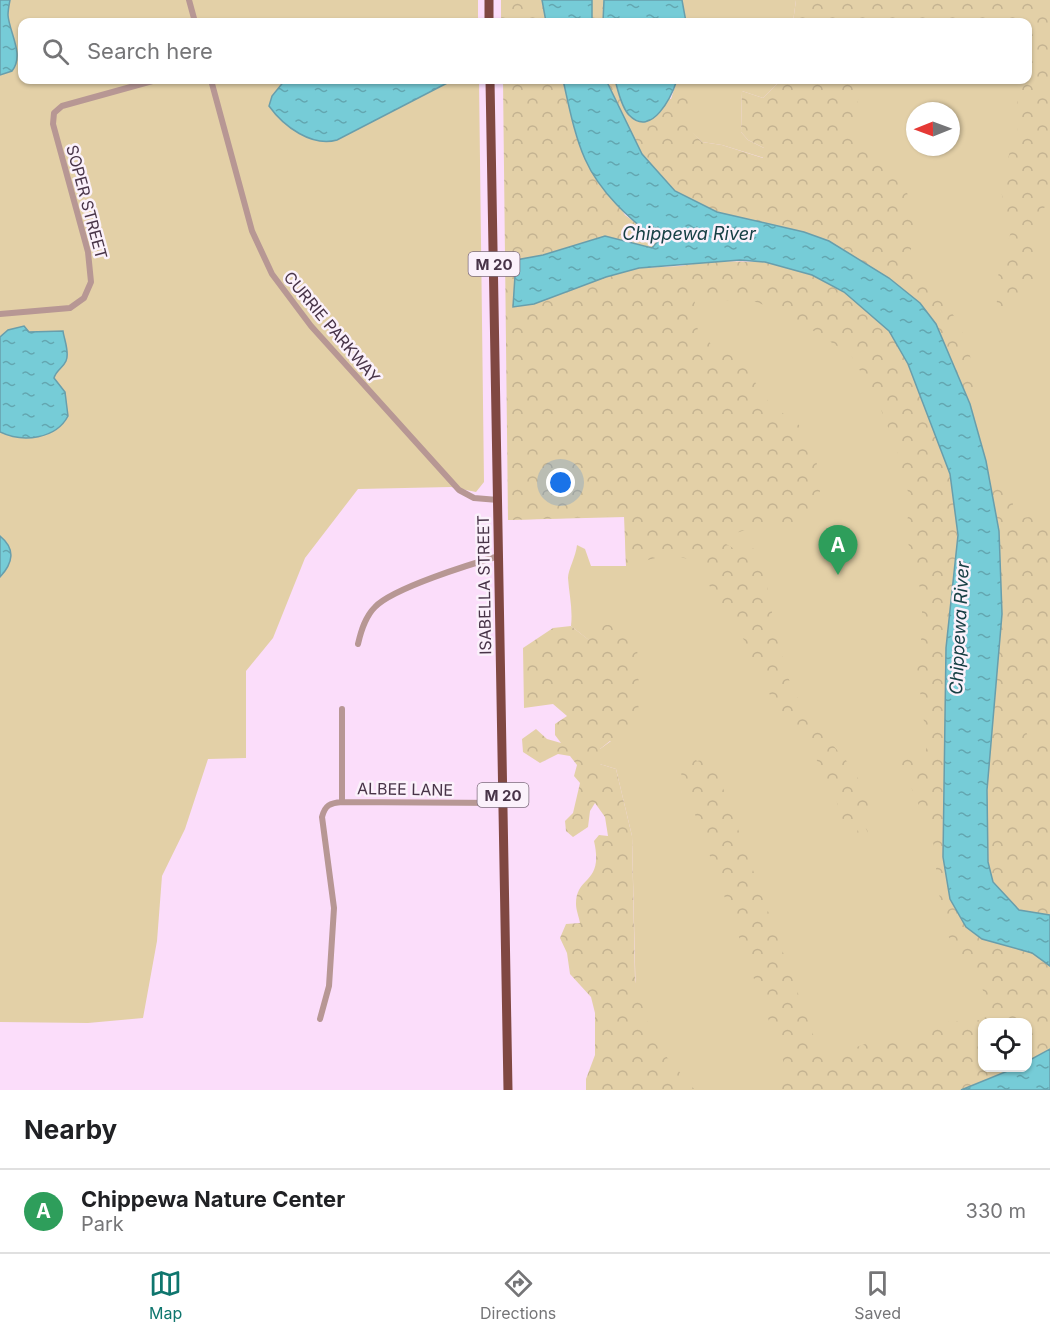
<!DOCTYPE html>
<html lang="en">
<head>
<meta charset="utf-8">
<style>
  :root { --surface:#fff; --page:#f6f6f6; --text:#202124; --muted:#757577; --line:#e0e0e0; --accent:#0f766e }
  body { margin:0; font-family:Inter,sans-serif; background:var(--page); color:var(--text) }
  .controls { position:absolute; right:18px; bottom:18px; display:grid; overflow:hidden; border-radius:12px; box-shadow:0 2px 4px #0004 }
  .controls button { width:54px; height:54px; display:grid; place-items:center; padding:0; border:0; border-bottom:2px solid var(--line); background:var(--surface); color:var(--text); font:30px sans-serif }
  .compass { position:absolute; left:906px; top:102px; width:54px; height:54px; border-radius:50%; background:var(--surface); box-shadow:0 2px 4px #0004; rotate:269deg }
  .you { position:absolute; left:561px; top:483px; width:21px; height:21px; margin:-15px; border:4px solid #fff; border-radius:50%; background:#1a73e8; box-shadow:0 0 0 9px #1a73e833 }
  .badge { display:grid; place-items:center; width:39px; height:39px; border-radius:50%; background:var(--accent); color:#fff; font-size:20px; font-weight:700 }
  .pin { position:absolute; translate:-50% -50px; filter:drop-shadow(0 2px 3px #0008) }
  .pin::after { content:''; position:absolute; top:32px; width:21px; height:18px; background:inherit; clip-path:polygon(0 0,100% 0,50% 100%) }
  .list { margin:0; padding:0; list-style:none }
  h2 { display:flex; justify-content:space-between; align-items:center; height:78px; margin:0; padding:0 24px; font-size:26px }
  h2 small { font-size:20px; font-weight:400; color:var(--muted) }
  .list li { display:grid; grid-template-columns:39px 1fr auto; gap:18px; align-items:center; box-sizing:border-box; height:84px; padding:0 24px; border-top:2px solid var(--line) }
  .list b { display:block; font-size:22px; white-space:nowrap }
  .list p { margin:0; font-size:20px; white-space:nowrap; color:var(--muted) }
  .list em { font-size:20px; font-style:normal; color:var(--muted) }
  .icon { flex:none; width:33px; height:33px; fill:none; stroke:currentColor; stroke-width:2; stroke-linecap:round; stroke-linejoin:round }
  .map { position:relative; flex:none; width:1050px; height:1090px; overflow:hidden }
  .search { position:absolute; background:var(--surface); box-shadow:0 2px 4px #0004; left:18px; right:18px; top:18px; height:66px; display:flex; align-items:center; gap:15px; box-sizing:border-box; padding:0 21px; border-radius:12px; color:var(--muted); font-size:22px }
  .sheet { height:162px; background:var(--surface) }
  nav { display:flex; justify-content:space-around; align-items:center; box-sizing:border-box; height:84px; border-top:2px solid var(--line); background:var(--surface); font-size:16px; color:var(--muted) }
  nav a { display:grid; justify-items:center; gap:3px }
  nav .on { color:var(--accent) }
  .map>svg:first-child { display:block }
  .green { fill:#e3d0a7; fill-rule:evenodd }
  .forest { fill:url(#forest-crowns) }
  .water { fill:url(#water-ripples); stroke:#689eac; stroke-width:1.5 }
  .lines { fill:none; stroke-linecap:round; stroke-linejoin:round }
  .minor { stroke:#b79794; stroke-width:6 }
  .trunk { stroke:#804842; stroke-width:9 }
  .labels { text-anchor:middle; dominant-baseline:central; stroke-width:5; stroke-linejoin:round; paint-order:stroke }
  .shield { fill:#fbf1fb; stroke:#7e6d7e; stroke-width:1.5 }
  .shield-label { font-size:15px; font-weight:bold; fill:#483448 }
  .street-label { font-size:16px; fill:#483448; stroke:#fbf1fb }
  .water-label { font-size:18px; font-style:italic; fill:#174045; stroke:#fbf1fb }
</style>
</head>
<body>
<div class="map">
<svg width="1050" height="1090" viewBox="0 0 1050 1090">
  <defs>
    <pattern id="forest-crowns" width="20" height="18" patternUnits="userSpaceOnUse" patternTransform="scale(1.5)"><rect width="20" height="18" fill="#e3d0a7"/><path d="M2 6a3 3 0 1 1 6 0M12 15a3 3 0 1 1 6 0" fill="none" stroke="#c4b391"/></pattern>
    <pattern id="water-ripples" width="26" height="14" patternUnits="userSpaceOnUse" patternTransform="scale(1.5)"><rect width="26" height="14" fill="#76ccd7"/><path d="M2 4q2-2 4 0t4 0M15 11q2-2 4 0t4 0" fill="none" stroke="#63a6b0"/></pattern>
  </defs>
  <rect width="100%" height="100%" fill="#fbddfa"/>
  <path class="green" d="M0 0H478V22H22V80H479L484 482 476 492 451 487 358 489 305 558 273 638 246 671V758L208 759 185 829 162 876 157 941 143 1018 88 1023 0 1022Z
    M682 0H796L793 22H686Z
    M1050 0V1090H638L632 836 616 769 600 764V749L611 741 590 641 571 626C573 609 569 594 568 578 568 570 576 556 577 545L585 549 591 566H626L625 517 508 520 513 307 797 271 815 80H1028V22ZM915 111H951V147H915ZM982 1022H1028V1068H982Z
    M689 80H781L763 98 742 91 741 132 748 140 764 148V158L722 145 702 142 689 130Z"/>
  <path class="forest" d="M501 0H542L546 22H501Z
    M592 0H604L603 22H592Z
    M796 0H1050V193L1035 232 1034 276 1028 293 1014 311 1008 314 997 305 996 283 1012 228 1001 192 1012 141 1018 137 1017 93 1005 80H1028V22H793Z
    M503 80H563L576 136 625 215 659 240 652 248 605 236 543 255 516 260 606 277 639 268 680 266 713 261 765 262 812 275 844 292 889 331 908 364 950 474 958 535 946 648 943 857 950 899 966 927 982 938 1032 953 1050 966 1048 1051 1028 1061V1022H982V1068H1015L961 1090H761L788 1074 682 778 679 761 687 752 697 761 712 758 822 1059 868 1043 918 1035 947 1022 982 1020 989 1014 982 987 948 936 938 889 934 846 927 824 906 775 890 765 901 758 924 761 927 745 917 668 922 633V596L904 527 912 507 897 450 878 402 851 355 784 312 753 301 695 300 694 314 699 334 714 346 738 357 770 404 799 425 816 457 820 492 809 520 788 530 773 521 717 539 733 548 760 549 777 639 791 686 807 715 850 765 868 795V833L850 794 863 853 849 838 832 788 809 746 778 712 744 640 712 591 698 562 670 554 626 566 624 516 508 520Z
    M606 80H616L671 99 677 80H689L690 130 702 142 722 145 763 158 764 148 748 140 741 132 742 91 763 98 781 80H868C857 97 851 117 855 138 881 141 913 193 915 218 916 236 905 254 915 272 923 286 939 297 949 309 965 329 982 381 970 404L936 324 889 278 829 241 804 232 717 212 675 191 642 154Z
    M997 484C1012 489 1013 500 1014 515L1020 518 1050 515V735L1035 723 1028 708 1022 716 1023 726 1031 742 1036 744 1041 741C1048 744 1050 749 1048 757L1041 758 1036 766 1050 775V915L1019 910 993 882 988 862 987 790 999 531 990 485Z
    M597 620 607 625 619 623 637 644 639 691 638 721 630 738 619 743 610 741 600 749V764L616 769 632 836 635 980 653 1041 695 1090H586V1079L595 1055V1013L591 997 570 974 567 953 560 938 566 924 580 923C579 917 576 910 576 904 576 875 604 885 594 841L599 835 608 836 605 817 595 803 590 811 588 827 573 837 566 831 565 821 573 813 580 783 574 776 577 765 570 756 558 754 540 763 523 752 522 739 536 729 547 739 561 743 555 735V724L567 716 553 704 524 708 523 648 553 628 571 626 589 640 586 627Z"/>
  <path class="water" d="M0 0H10C9 5 8 10 8 15 9 32 25 55 12 71L0 75Z
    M542 0H592V22H546Z
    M604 0H682L686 22H603Z
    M285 80H453L337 140C312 147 284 127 269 106L272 96Z
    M563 80H606L642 154 675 191 717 212 804 232 829 241 889 278 920 303 936 324 970 404 986 461 999 531 1002 614 987 790 988 862 993 882 1019 910 1050 915V966L1032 953 982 939 966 927 950 899 943 857 946 648 958 535 950 474 908 364 889 331 844 292 812 275 765 262 740 260 639 268 606 277 534 304 513 307 516 260 543 255 605 236 652 248 658 241C630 219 600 193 585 159 574 134 569 106 563 80Z
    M615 80H677C672 95 652 139 629 115 621 107 618 90 615 80Z
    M24 326 29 332 63 331C64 339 70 353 66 361 63 368 56 370 54 378L65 392 68 416C56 439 23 443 0 432V337L8 330Z
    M0 536C16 549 13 563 0 577Z
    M1050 1049V1090H961L1015 1068H1028V1061Z"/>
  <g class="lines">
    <path class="minor" d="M189 0 195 22
      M211 80 252 231 272 274 311 326 459 490 474 498 498 500
      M0 314 70 308 84 298 91 282 88 252 53 124 54 113 62 106 156 80
      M358 644C361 631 365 617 375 607 393 588 471 564 499 556
      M342 709V802
      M320 1019 329 986 334 908 322 817C325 805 330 803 342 802L503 803"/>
    <path class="trunk" d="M489 0V22
      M490 80 508 1090"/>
  </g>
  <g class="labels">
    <g class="shield">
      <rect x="468.5" y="252" width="51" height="24" rx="4.5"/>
      <rect x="477.5" y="783" width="51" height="24" rx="4.5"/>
    </g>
    <g class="shield-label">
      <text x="494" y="264">M 20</text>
      <text x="503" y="795">M 20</text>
    </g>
    <g class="street-label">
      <text transform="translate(87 202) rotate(75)">SOPER STREET</text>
      <text transform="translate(332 327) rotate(50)">CURRIE PARKWAY</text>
      <text transform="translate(484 585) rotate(-91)">ISABELLA STREET</text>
      <text transform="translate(405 789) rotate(1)">ALBEE LANE</text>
    </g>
    <g class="water-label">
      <text x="689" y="233">Chippewa River</text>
      <text transform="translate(959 628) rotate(-87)">Chippewa River</text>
    </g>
  </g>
</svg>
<div class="controls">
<button><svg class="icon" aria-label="locate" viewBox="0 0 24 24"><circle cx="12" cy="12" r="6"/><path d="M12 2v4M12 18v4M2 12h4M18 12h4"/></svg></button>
</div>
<svg class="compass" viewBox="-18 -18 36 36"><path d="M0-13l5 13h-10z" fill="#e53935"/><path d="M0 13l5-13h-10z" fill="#757577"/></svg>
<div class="you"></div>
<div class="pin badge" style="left:838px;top:575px;background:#2e9e5b">A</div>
<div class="search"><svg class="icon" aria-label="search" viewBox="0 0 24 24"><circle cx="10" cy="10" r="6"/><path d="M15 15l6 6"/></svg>Search here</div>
</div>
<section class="sheet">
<h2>Nearby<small></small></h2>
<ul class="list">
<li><span class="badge" style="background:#2e9e5b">A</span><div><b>Chippewa Nature Center</b><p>Park</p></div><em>330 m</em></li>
</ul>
</section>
<nav>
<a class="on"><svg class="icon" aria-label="map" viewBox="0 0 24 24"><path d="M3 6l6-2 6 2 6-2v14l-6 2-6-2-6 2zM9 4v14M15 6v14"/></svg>Map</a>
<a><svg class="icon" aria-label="directions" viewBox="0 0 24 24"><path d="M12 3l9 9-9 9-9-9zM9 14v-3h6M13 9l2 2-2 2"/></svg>Directions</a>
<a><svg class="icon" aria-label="saved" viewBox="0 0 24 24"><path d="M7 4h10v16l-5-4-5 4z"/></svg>Saved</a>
</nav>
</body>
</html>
